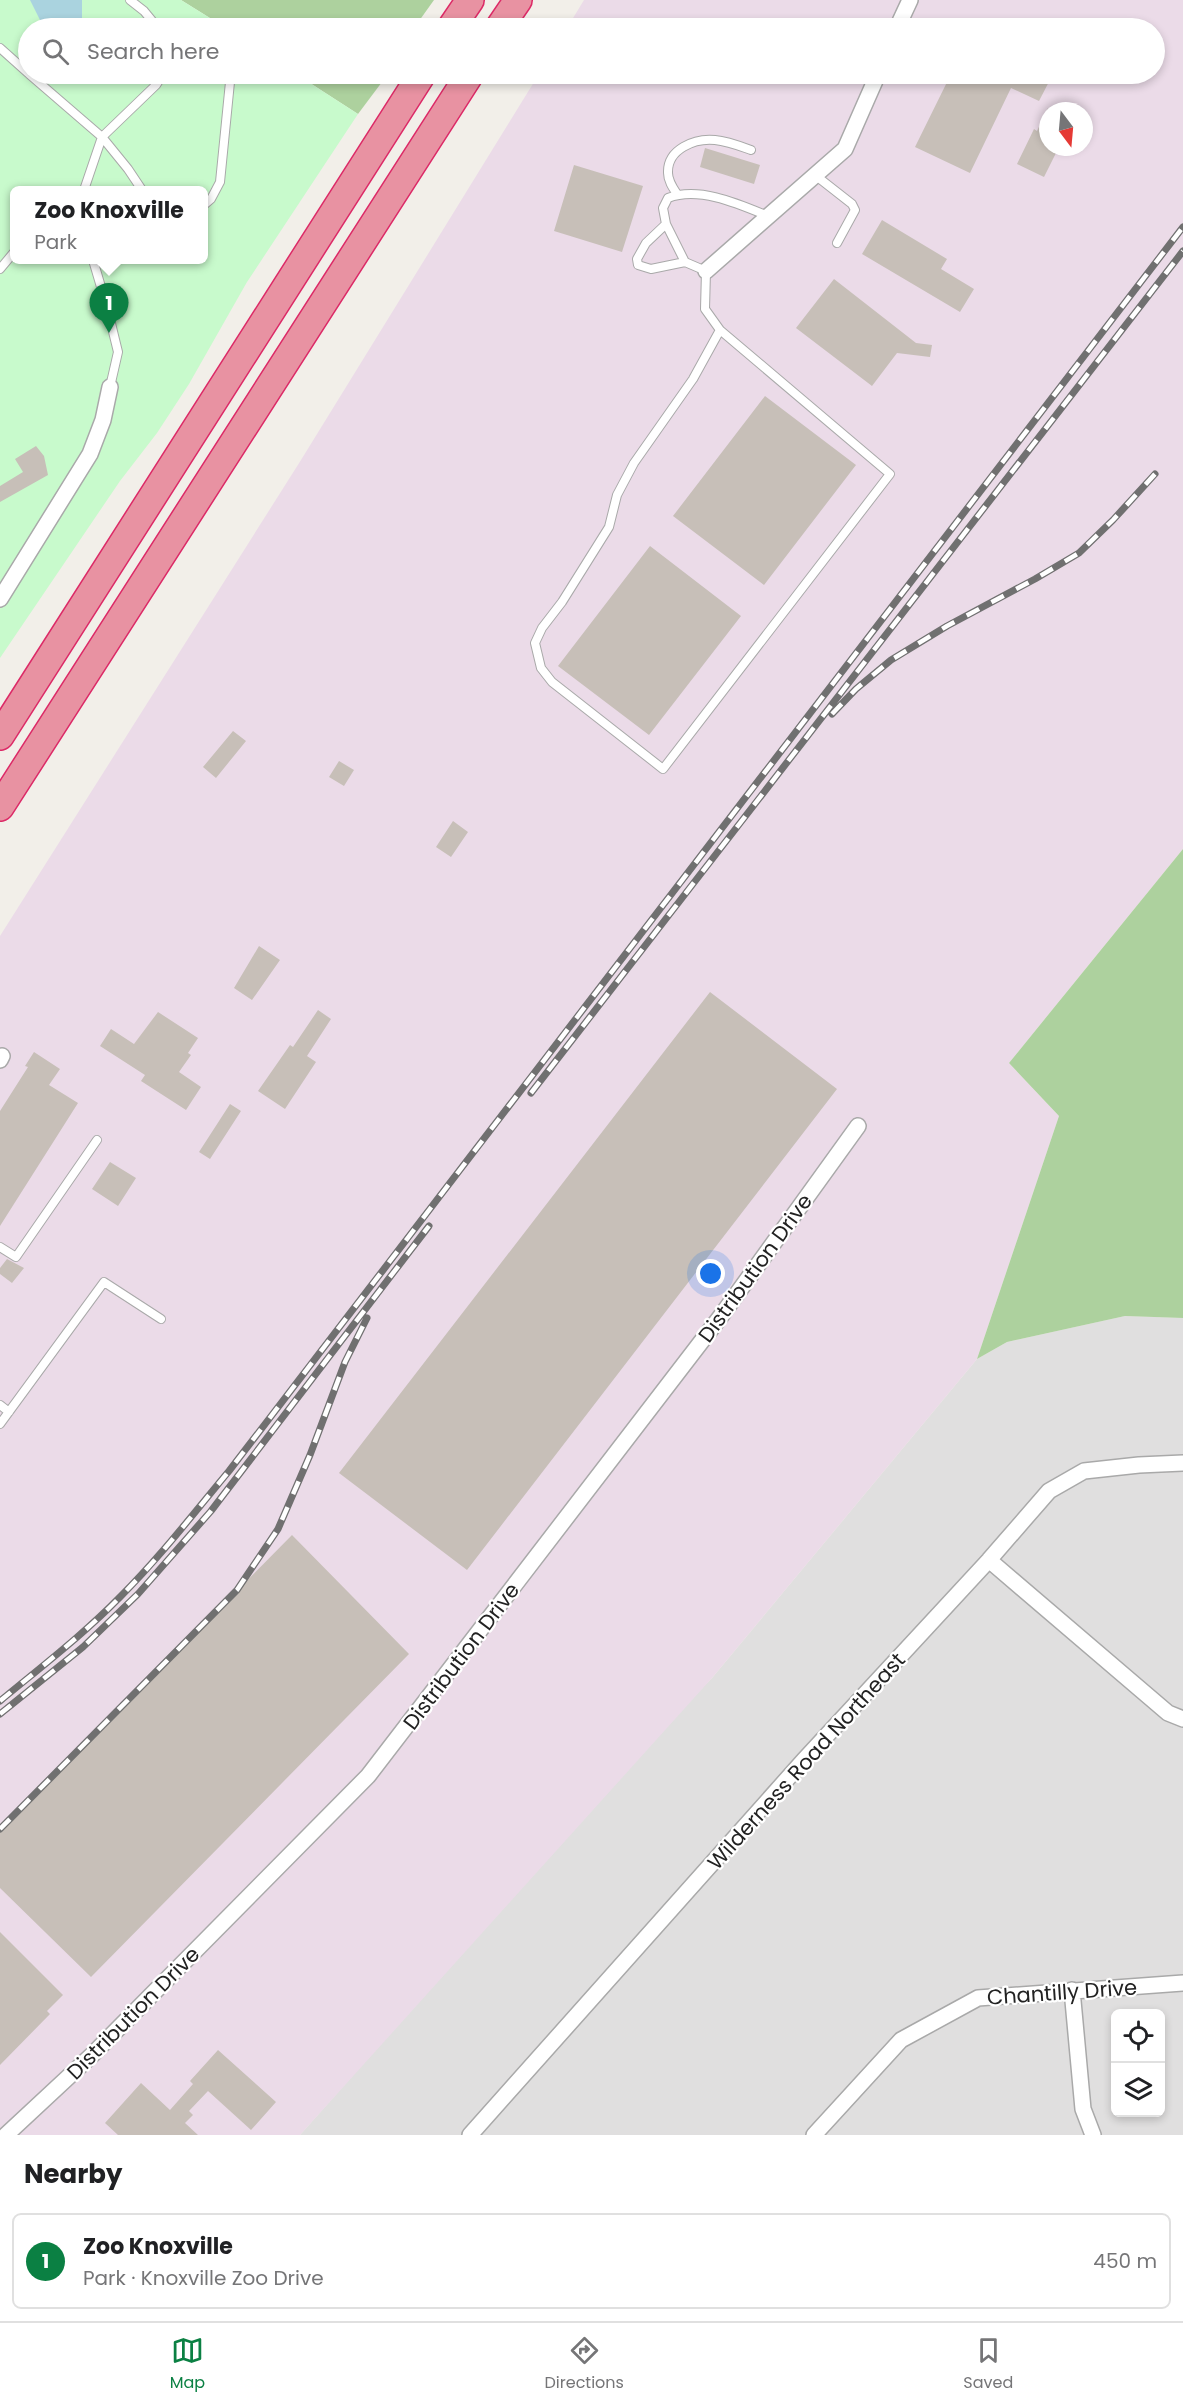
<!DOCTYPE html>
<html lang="en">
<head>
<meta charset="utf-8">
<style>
  :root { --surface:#fff; --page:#f2f2f2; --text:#202124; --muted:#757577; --line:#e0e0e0; --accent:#0b8043 }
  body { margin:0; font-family:Poppins,sans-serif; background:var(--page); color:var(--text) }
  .controls { position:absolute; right:18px; bottom:18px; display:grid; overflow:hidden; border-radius:9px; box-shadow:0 3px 9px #0003 }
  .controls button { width:54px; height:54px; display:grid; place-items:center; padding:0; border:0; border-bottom:2px solid var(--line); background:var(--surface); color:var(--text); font:30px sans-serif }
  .compass { position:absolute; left:1039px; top:102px; width:54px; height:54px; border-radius:50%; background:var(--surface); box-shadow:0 3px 9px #0003; rotate:164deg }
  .you { position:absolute; left:711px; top:1274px; width:21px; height:21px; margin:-15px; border:4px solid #fff; border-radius:50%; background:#1a73e8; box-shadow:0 0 0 9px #1a73e833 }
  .badge { display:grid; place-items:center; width:39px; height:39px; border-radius:50%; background:var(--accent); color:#fff; font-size:20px; font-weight:700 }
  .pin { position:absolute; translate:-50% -50px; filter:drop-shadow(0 2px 3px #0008) }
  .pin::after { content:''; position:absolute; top:32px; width:21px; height:18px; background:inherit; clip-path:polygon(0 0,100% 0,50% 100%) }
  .popup { position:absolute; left:10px; top:186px; width:198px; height:78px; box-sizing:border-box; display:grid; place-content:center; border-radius:9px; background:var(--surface); filter:drop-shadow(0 2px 4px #0005); font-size:20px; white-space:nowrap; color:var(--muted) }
  .popup b { font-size:22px; color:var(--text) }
  .popup::after { content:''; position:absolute; left:50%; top:100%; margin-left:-12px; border:12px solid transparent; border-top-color:var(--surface) }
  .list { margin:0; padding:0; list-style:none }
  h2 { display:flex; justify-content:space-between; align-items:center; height:78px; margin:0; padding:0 24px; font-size:26px }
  h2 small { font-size:20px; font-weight:400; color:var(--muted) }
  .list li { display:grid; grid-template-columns:39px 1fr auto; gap:18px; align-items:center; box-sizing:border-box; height:96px; margin:0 12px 12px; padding:0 12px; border:2px solid var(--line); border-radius:9px }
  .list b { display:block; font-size:22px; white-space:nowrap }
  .list p { margin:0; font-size:20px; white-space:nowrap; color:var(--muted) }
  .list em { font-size:20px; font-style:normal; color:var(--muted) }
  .icon { flex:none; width:33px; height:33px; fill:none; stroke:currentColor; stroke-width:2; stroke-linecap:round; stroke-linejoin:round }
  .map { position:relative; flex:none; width:1183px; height:2135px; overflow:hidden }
  .search { position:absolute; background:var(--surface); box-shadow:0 3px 9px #0003; left:18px; right:18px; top:18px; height:66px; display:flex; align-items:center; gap:15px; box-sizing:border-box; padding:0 21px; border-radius:33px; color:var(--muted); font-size:22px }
  .sheet { height:186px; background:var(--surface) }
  nav { display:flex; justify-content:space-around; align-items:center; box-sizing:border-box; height:84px; border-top:2px solid var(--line); background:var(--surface); font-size:16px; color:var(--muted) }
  nav a { display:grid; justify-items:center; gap:3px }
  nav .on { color:var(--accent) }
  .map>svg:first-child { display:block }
  .residential { fill:#e0dfdf; fill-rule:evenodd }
  .industrial { fill:#ebdbe8; fill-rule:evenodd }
  .forest { fill:#add19e }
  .park { fill:#c8facc; fill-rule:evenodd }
  .water { fill:#aad3df }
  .building { fill:#c7bfb8 }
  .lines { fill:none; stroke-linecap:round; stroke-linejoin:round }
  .lane-casing { stroke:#a9a9a9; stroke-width:10 }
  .street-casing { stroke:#a9a9a9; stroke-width:18 }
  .highway-casing { stroke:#dc2a67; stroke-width:30 }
  .lane { stroke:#fff; stroke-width:8 }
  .street { stroke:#fff; stroke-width:15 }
  .highway { stroke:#e892a2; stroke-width:27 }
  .rail-casing { stroke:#707070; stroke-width:7 }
  .rail { stroke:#fff; stroke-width:4.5; stroke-dasharray:14; stroke-linecap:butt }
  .labels { text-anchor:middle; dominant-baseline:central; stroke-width:4.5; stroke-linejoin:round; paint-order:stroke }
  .street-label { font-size:21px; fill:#222; stroke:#fff }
</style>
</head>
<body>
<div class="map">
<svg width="1183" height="2135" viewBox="0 0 1183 2135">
  <rect width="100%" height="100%" fill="#f2efe9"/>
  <path class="residential" d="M1125 1316 1183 1318V2135H300L638 1754 712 1678 977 1359 1007 1342ZM1116 2014H1160V2112H1116Z"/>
  <path class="industrial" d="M584 0H1183V849L1009 1063 1059 1116 977 1359 712 1678 300 2135H0V936L301 460 539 74H1154V28H567ZM1048 111H1084V147H1048Z"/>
  <path class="forest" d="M181 0H434L414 28H226Z
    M296 74H388L358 114Z
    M1183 849V1318L1125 1316 1007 1342 977 1359 1059 1116 1009 1063Z"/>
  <path class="park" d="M0 0H181L226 28H28V74H296L358 114 247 282 189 384 157 433 120 481 0 658ZM15 190H204V260H15Z"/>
  <path class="water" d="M30 0H82V28H44Z"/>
  <path class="building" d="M951 74H1053L1039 101 1011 88 970 173 915 147Z
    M1048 108V147H1059L1044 177 1017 164 1034 129 1037 131Z
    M705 148 760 165 754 184 700 167Z
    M574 165 643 186 622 252 554 231Z
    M882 220 947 259 941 269 974 289 960 312 862 254Z
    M834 279 916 343 932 345 930 357 897 353 872 386 796 328Z
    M765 396 856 465 764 585 673 516Z
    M36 446 44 456 48 475 0 502V486L23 472 15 459Z
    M650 546 741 616 649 735 558 666Z
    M233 731 246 741 216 778 203 767Z
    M339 761 354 770 344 786 329 777Z
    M453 821 468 832 451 857 436 847Z
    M259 946 280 960 252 1000 234 988Z
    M710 992 837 1089 467 1570 339 1473Z
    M318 1010 331 1019 307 1056 316 1062 285 1109 258 1091 290 1045 293 1047Z
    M158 1012 198 1038 188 1053 191 1055 179 1072 201 1087 186 1110 141 1081 145 1075 100 1046 111 1029 134 1044Z
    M34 1052 60 1069 49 1085 78 1103 0 1226V1111L28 1067 25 1066Z
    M230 1104 241 1111 210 1159 199 1152Z
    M110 1162 136 1178 118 1206 92 1189Z
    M7 1259 24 1268 12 1283 0 1274V1268Z
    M292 1535 409 1654 91 1977 0 1888V1831Z
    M0 1932 63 1995 47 2011 50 2014 0 2065Z
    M218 2050 276 2102 251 2130 208 2091 189 2111 193 2115 185 2123 198 2135H118L105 2123 141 2083 170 2110 193 2084 190 2081Z"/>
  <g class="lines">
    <defs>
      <path id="lane" d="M130 0 144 11 158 28
        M0 48 28 73
        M29 74 102 137 156 85 163 74
        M102 137 128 169 142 190
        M815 175 852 204 855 210 837 243
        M84 190 102 137
        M677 194C673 188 668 181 668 173 667 149 695 138 715 140 727 141 740 146 751 150
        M204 205 211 199 220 182 230 82 226 74
        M666 224 646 243 637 259 638 265 651 269 685 262
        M93 260 107 307 118 352 110 387
        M0 269 15 251
        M720 330 890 474 663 769 552 682 541 668 535 643 542 628 562 602 609 527 617 495 634 463 693 379 720 330 705 309 706 271 685 262 666 224 663 208 668 198C699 186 739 204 768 216
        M0 1247 16 1257 97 1140
        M0 1405 9 1412
        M0 1424 104 1282 161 1319"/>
      <path id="street" d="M897 28 910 0
        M706 271 845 149 878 74
        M0 599 90 454 103 420 110 387
        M0 1060 2 1056
        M989 1560 1168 1713 1183 1719
        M1072 1990 1083 2109 1093 2135
        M6 2135 92 2055 368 1776 721 1316 858 1126
        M470 2135 804 1760 989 1560 1049 1491 1084 1471 1139 1465 1183 1463
        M814 2135 901 2040 978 1998 1183 1983"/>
      <path id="highway" d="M451 28 470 0
        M499 28 518 0
        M0 736 422 74
        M0 807 470 74"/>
    </defs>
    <use href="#lane" class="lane-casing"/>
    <use href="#street" class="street-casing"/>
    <use href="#highway" class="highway-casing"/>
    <use href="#lane" class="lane"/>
    <use href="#street" class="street"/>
    <use href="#highway" class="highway"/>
    <defs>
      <path id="rail" d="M832 714 856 689 891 660 947 626 1035 579 1079 553 1113 520 1155 474
        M531 1093 1183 251
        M0 1701C41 1667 84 1634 121 1596 160 1557 194 1513 229 1471L1183 227
        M0 1714 83 1647 138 1594 211 1511 429 1226
        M0 1829 237 1590 278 1529 310 1455 345 1362 367 1318"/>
    </defs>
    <use href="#rail" class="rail-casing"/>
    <use href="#rail" class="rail"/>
  </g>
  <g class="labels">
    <g class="street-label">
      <text transform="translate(755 1268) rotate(-54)">Distribution Drive</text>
      <text transform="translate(461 1656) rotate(-53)">Distribution Drive</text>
      <text transform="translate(806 1761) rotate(-48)">Wilderness Road Northeast</text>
      <text transform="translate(1062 1992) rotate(-4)">Chantilly Drive</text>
      <text transform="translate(133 2013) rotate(-45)">Distribution Drive</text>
    </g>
  </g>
</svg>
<div class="controls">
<button><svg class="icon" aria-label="locate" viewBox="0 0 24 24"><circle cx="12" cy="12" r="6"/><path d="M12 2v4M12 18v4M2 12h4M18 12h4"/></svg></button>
<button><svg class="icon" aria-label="layers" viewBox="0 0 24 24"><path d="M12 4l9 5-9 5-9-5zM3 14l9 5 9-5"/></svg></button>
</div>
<svg class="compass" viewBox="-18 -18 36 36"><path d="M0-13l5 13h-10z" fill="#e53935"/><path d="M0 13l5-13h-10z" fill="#757577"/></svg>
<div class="you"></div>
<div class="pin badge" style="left:109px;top:333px">1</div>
<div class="popup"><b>Zoo Knoxville</b>Park</div>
<div class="search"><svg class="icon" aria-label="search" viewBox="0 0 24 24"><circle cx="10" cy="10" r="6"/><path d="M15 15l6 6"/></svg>Search here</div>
</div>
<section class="sheet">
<h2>Nearby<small></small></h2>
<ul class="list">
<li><span class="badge">1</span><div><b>Zoo Knoxville</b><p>Park · Knoxville Zoo Drive</p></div><em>450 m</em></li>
</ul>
</section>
<nav>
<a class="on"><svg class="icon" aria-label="map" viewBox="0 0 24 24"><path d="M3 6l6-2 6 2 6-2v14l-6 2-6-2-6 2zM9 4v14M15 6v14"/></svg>Map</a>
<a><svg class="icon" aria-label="directions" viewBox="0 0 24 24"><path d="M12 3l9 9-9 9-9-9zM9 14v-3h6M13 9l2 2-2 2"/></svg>Directions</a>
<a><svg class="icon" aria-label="saved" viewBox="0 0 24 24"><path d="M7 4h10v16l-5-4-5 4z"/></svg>Saved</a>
</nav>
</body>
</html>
